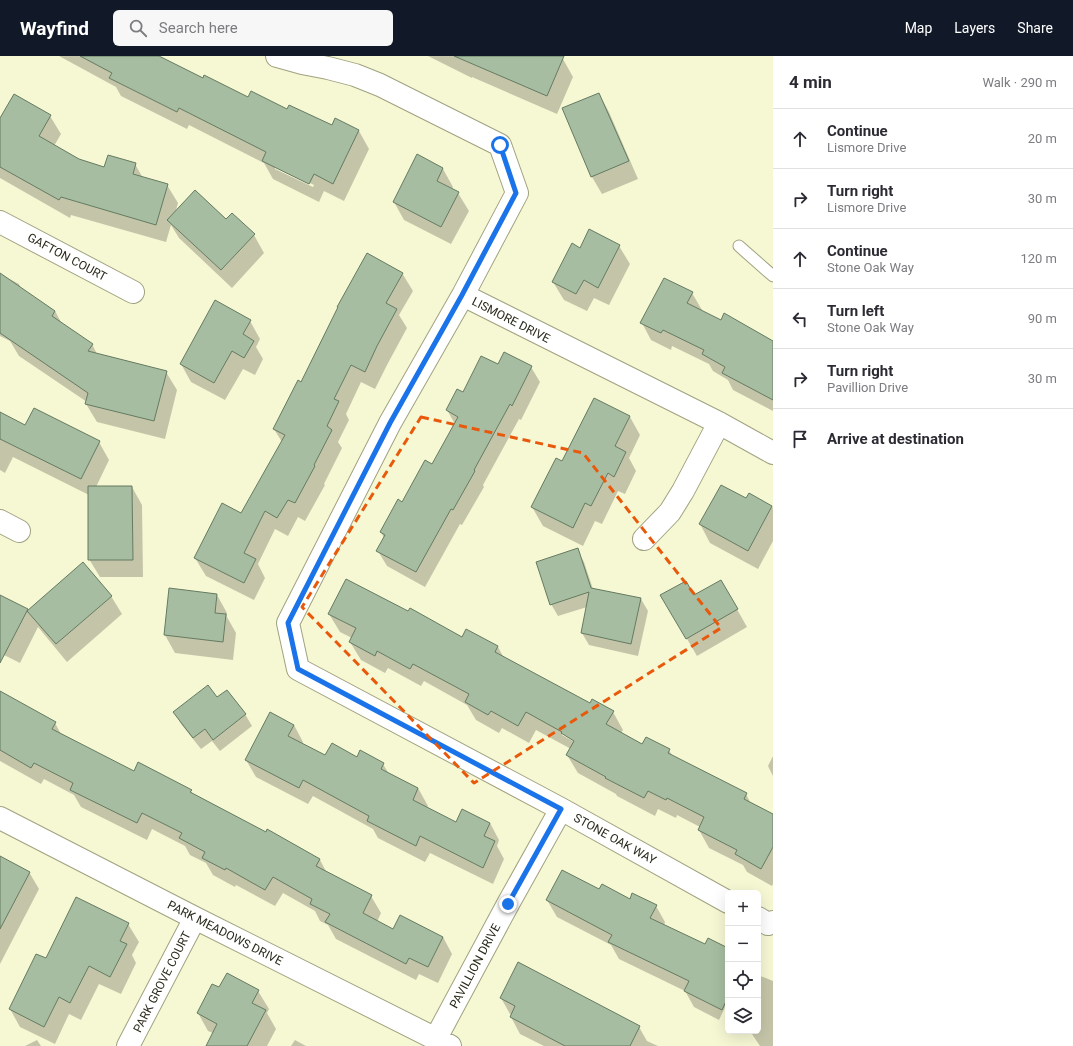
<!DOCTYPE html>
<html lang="en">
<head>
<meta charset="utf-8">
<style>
  :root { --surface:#fff; --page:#f7f7f7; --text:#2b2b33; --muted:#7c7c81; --line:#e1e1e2; --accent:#111827 }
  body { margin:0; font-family:Roboto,sans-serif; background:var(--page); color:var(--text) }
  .controls { position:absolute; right:12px; bottom:12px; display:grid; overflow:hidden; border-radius:6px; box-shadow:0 4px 16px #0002 }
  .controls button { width:36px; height:36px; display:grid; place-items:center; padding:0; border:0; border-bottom:1px solid var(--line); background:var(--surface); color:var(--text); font:20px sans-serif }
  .stop { position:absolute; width:12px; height:12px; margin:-9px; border:3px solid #1a73e8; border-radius:50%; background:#fff }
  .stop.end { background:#1a73e8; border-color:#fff; box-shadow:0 1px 4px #0008 }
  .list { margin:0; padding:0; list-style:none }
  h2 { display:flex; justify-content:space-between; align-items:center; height:52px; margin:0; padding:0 16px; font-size:17px }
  h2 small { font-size:13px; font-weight:400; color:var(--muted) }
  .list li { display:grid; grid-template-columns:26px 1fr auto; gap:12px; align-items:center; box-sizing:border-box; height:60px; padding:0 16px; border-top:1px solid var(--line) }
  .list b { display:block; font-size:15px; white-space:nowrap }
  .list p { margin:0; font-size:13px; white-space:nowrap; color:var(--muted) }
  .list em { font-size:13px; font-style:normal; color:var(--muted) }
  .icon { flex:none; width:22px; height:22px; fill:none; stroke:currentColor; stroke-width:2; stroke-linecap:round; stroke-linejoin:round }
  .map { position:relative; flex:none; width:773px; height:990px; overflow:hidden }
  header { display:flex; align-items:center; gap:24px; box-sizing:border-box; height:56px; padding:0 20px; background:var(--accent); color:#fff }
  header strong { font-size:19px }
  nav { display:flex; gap:22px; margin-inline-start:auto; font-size:14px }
  .search { width:280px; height:36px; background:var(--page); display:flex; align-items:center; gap:10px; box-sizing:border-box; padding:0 14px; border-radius:6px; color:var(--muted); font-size:15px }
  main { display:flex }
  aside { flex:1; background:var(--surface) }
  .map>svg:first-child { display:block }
  .shadow { fill:#0003; fill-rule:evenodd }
  .building { fill:#a6bda1; stroke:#657b61 }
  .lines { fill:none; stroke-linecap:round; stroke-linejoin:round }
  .service-casing { stroke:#a1a280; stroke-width:13 }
  .minor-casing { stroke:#a1a280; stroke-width:24 }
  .service { stroke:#fff; stroke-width:11 }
  .minor { stroke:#fff; stroke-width:22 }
  .route { stroke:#1a73e8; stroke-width:5 }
  .marked { fill:none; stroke:#e8590c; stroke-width:3; stroke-dasharray:8 5; stroke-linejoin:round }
  .labels { text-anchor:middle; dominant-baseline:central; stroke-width:3; stroke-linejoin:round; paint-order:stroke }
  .street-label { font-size:12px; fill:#2a2a1d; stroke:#fff }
</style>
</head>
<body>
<header>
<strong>Wayfind</strong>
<div class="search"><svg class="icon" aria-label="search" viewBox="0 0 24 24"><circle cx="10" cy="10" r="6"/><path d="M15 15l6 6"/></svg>Search here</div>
<nav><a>Map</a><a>Layers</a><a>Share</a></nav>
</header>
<main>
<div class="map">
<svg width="773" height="990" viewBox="0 0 773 990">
  <rect width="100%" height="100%" fill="#f6f7d3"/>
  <path class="shadow" d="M59 0H158L203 23 248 42 288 55 332 71 336 64 359 75 369 93 344 145 324 135 319 146 273 123 264 107 189 69 187 73 121 40 116 31ZM275 110 314 129 313 131 275 113Z
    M428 0H555L563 3 573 21 557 58 472 21V22Z
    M599 38 609 56 638 123 602 138 592 121Z
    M50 60 61 78 54 90 78 104 105 112 135 108 143 122 167 129 178 147 175 158 226 164 254 179 264 197 232 232 179 182 171 169 166 186 71 159 70 162 0 122V64Z
    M443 113 453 131 452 133 458 137 469 155 451 188 404 164 394 146Z
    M619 190 630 208 609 249 594 242 587 255 564 244 553 226 580 193Z
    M402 217 413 235 399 259 407 272 387 309 375 333 361 326 346 358 349 364 338 386 342 392 324 428 325 429 305 465 298 461 288 480 275 473 258 508 265 522 254 544 206 520 195 502 242 459 282 386 274 373 301 327 338 252V251Z
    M0 218 19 228 21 233 55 255 62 268 92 288 97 298 166 316 177 334 165 383 97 366 86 348 87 346 19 300 10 285 0 280Z
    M692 237 702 254 701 255 721 265 773 286V355L733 334 728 324 713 315 709 308 672 290 671 294 651 284 642 267Z
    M250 265 260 283 256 291 263 303 255 319 243 313 225 344 191 326 181 308Z
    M499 309 531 311 540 326 521 364 519 363 483 429 484 431 462 469 460 468 425 531 387 510 378 495 384 482 381 476 432 410 455 368 447 354 463 337Z
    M594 343 630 361 640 379 629 402 636 415 625 438 618 435 602 468 595 465 583 490 543 470 532 451 562 406Z
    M0 357 25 370 99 386 109 404 96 431H132L142 449 143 521H100L89 503V439L13 401 5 417 0 414Z
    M746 444 772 450 773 453V485L758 513 710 487 700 468Z
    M577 494 584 506 593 533 641 543 648 555 638 600 589 589 582 577 587 551 558 560 551 548Z
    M721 525 747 571 697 600 662 540 694 541Z
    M217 539 227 557V561L236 577 233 604 175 597 165 579Z
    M0 540 27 554 28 556 111 540 122 558 67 606 38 571 20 607 0 597Z
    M329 558 462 582 467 574 498 591 504 602 590 649 613 656 623 674 621 677 642 689 669 694 673 701 746 738 751 748 773 760V828L772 830 747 816 743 809 709 792 699 774 700 771 677 759 676 762 658 753 655 760 617 740 616 738 578 717 567 699 571 693 536 674 529 687 502 672 499 677 476 664 467 649 424 625 421 630 388 612 385 617 361 604 350 586 352 582 340 576ZM562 676 578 688 562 679Z
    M217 642 245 658 252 670 220 695 212 685 201 693 181 668 174 656Z
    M0 646 55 667 62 680 134 716 191 735 193 738 266 777 320 804 327 817 371 840 381 857 377 866 394 874 443 881 452 898 438 927 419 918 416 924 336 883 328 869 320 865 315 855 283 837 275 850 236 829 235 831 213 819 206 807 190 799 185 790 152 773 147 784 81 751 74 739 44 723 41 728 0 705Z
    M294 669 303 686 302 688 326 700 357 702 383 708 389 718 418 732 428 750 426 752 456 767H490L499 784 497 790 504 803 493 828 430 797 425 806 378 782 373 773 313 740 308 748 256 721 246 704Z
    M773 700V720L768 710Z
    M0 801 29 816 39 833 0 908Z
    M600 834 630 844 656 850 665 866 664 870 705 890 728 893V945L719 964 694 951 685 935 619 903 611 889 557 861 547 844Z
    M128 868 139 886 132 899 136 907 121 938 99 928 81 964 69 958 55 988 20 971 10 953 46 904Z
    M758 919 773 925V990H760L750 975H758Z
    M219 933 258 935 269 953 267 957 276 973 267 990H207L213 977 208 975 198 957Z
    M501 942 639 971 647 985 658 990H544L520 978 511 961 512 959 510 958Z
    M37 984 41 990H25Z
    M295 984 306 990H291Z"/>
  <path class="building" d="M80 0H159L203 22 204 19 248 41 251 35 287 53 289 49 332 69 335 62 359 74 333 128 314 118 309 128 262 105 266 96 179 52 177 56 109 22 112 17Z
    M454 0H564L547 40Z
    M599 37 629 105 591 121 562 52Z
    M14 38 51 59 39 80 79 103 104 111 108 99 136 107 133 118 168 128 156 169 61 141 59 144 0 111V62Z
    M417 98 443 112 437 125 459 136 441 171 393 146Z
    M195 134 226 163 232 157 255 178 221 214 167 164Z
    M589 173 620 189 598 232 584 224 576 238 552 226 572 187 580 192Z
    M367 197 403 217 386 247 397 253 377 290 365 316 351 309 334 343 339 345 327 370 332 374 314 409 315 410 295 447 288 444 277 462 265 455 244 497 256 503 244 527 194 502 222 447 241 457 285 379 273 373 298 324 301 326 338 251H337Z
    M0 217 55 255 52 260 93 288 88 295 167 315 154 365 85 348 88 337 0 277Z
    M664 222 693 236 687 247 721 264 724 257 773 285V344L722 317 725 311 702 298 704 294 663 274 661 277 640 267Z
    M215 244 251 264 243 278 254 285 244 302 232 295 214 327 180 308Z
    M504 296 532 310 512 350 510 348 474 414 475 415 453 454 451 453 416 516 376 495 385 479 380 476 398 443 402 446 425 404 432 408 458 361 446 354 457 333 463 336 481 300 498 308Z
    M594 342 630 360 615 390 626 396 614 421 608 417 591 450 585 447 573 472 531 451 556 402 562 405Z
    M34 352 100 385 81 423 0 383V356L25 369Z
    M721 429 746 442 749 437 772 450 748 495 699 468Z
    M88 430H132L133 504H88Z
    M578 492 591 532 641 542 631 588 581 577 589 536 550 549 536 506Z
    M83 506 112 540 56 588 27 555Z
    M346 523 408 555 410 552 462 581 466 573 498 590 495 596 590 647 592 643 614 655 606 668 642 688 646 681 670 693 668 697 747 737 744 743 773 758V791L761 813 735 798 737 794 698 774 704 761 667 742 666 744 648 735 644 742 605 722 606 721 566 699 574 685 561 677 562 676 526 656 518 670 491 655 488 659 465 646 469 638 413 608 410 613 377 595 375 600 349 586 356 572 328 558Z
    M721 524 738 553 686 583 660 539 686 525 694 539Z
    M169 532 217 538 215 557 226 558 223 586 164 579Z
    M0 539 28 553 0 607Z
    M208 629 217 641 227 634 246 658 213 684 205 673 193 682 173 656Z
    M0 635 56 666 52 673 134 715 138 706 192 734 190 736 266 776 267 773 320 803 316 810 372 839 363 857 393 873 400 859 443 881 428 911 409 902 406 908 325 866 330 858 310 848 312 843 273 821 265 834 226 812 225 814 202 802 205 796 179 782 182 777 142 757 137 767 70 734 73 727 34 707 31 712 0 694Z
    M270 656 294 669 288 680 325 699 332 687 357 701 360 694 384 707 381 713 418 732 413 744 456 766 462 753 490 767 484 780 495 785 483 812 420 780 416 790 367 765 369 760 303 724 299 732 245 704Z
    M0 800 30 816 0 873Z
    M562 814 599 833 602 828 630 843 632 837 657 849 650 862 705 888 708 882 728 892V941L722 954 684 935 689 925 608 886 612 879 546 844Z
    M76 841 129 867 120 885 127 888 110 921 89 910 70 947 59 941 44 971 9 953 36 898 46 902Z
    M518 906 640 970 630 990H565L510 961 515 950 500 942Z
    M227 917 259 934 252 947 266 954 247 990H206L217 968 197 957 212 928 219 931Z"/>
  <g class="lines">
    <defs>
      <path id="service" d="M739 190 773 220"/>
      <path id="minor" d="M277 0 302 7 328 12 355 19 380 29 500 89 517 137 463 239 390 367 288 567 298 613 561 753 728 846
        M0 166 133 236
        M463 239 719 367 773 397
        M0 465 19 475
        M644 483 670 456 683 435 719 367
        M0 762 195 862 450 990
        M758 862 768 868 773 866
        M436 982 508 848 561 753
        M128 990 195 862"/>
    </defs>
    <use href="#service" class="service-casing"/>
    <use href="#minor" class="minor-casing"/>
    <use href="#service" class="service"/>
    <use href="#minor" class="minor"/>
  </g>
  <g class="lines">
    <path class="route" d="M500 89 516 137 462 239 390 367 288 567 298 613 561 753 508 848"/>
  </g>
  <path class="marked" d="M421 361 583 397 721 572 474 727 302 551Z"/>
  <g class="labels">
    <g class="street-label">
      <text transform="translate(67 201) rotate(28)">GAFTON COURT</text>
      <text transform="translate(511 264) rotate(27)">LISMORE DRIVE</text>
      <text transform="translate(615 783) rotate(29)">STONE OAK WAY</text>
      <text transform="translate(225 877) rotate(27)">PARK MEADOWS DRIVE</text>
      <text transform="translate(475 910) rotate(-62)">PAVILLION DRIVE</text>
      <text transform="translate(162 926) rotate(-63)">PARK GROVE COURT</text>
    </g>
  </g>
</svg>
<div class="controls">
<button>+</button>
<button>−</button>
<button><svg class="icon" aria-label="locate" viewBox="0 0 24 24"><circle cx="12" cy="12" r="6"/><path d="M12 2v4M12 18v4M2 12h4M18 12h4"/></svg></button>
<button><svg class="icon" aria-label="layers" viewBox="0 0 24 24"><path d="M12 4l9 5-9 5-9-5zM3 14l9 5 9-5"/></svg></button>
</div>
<div class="stop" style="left:500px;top:89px"></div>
<div class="stop end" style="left:508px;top:848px"></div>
</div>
<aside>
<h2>4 min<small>Walk · 290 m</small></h2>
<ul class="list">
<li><svg class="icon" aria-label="ahead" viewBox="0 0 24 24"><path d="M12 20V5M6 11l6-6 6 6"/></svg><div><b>Continue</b><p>Lismore Drive</p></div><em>20 m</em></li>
<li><svg class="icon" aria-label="right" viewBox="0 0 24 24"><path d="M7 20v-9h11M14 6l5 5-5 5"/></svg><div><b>Turn right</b><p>Lismore Drive</p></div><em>30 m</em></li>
<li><svg class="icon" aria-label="ahead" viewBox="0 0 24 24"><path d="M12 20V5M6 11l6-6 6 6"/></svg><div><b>Continue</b><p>Stone Oak Way</p></div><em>120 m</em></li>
<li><svg class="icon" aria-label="left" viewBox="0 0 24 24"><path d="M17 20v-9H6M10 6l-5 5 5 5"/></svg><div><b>Turn left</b><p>Stone Oak Way</p></div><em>90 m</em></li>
<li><svg class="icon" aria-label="right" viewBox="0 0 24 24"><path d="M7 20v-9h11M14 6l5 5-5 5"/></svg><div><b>Turn right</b><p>Pavillion Drive</p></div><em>30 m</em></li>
<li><svg class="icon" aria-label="arrive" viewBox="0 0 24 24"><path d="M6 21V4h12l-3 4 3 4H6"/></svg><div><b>Arrive at destination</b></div></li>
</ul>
</aside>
</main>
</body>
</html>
